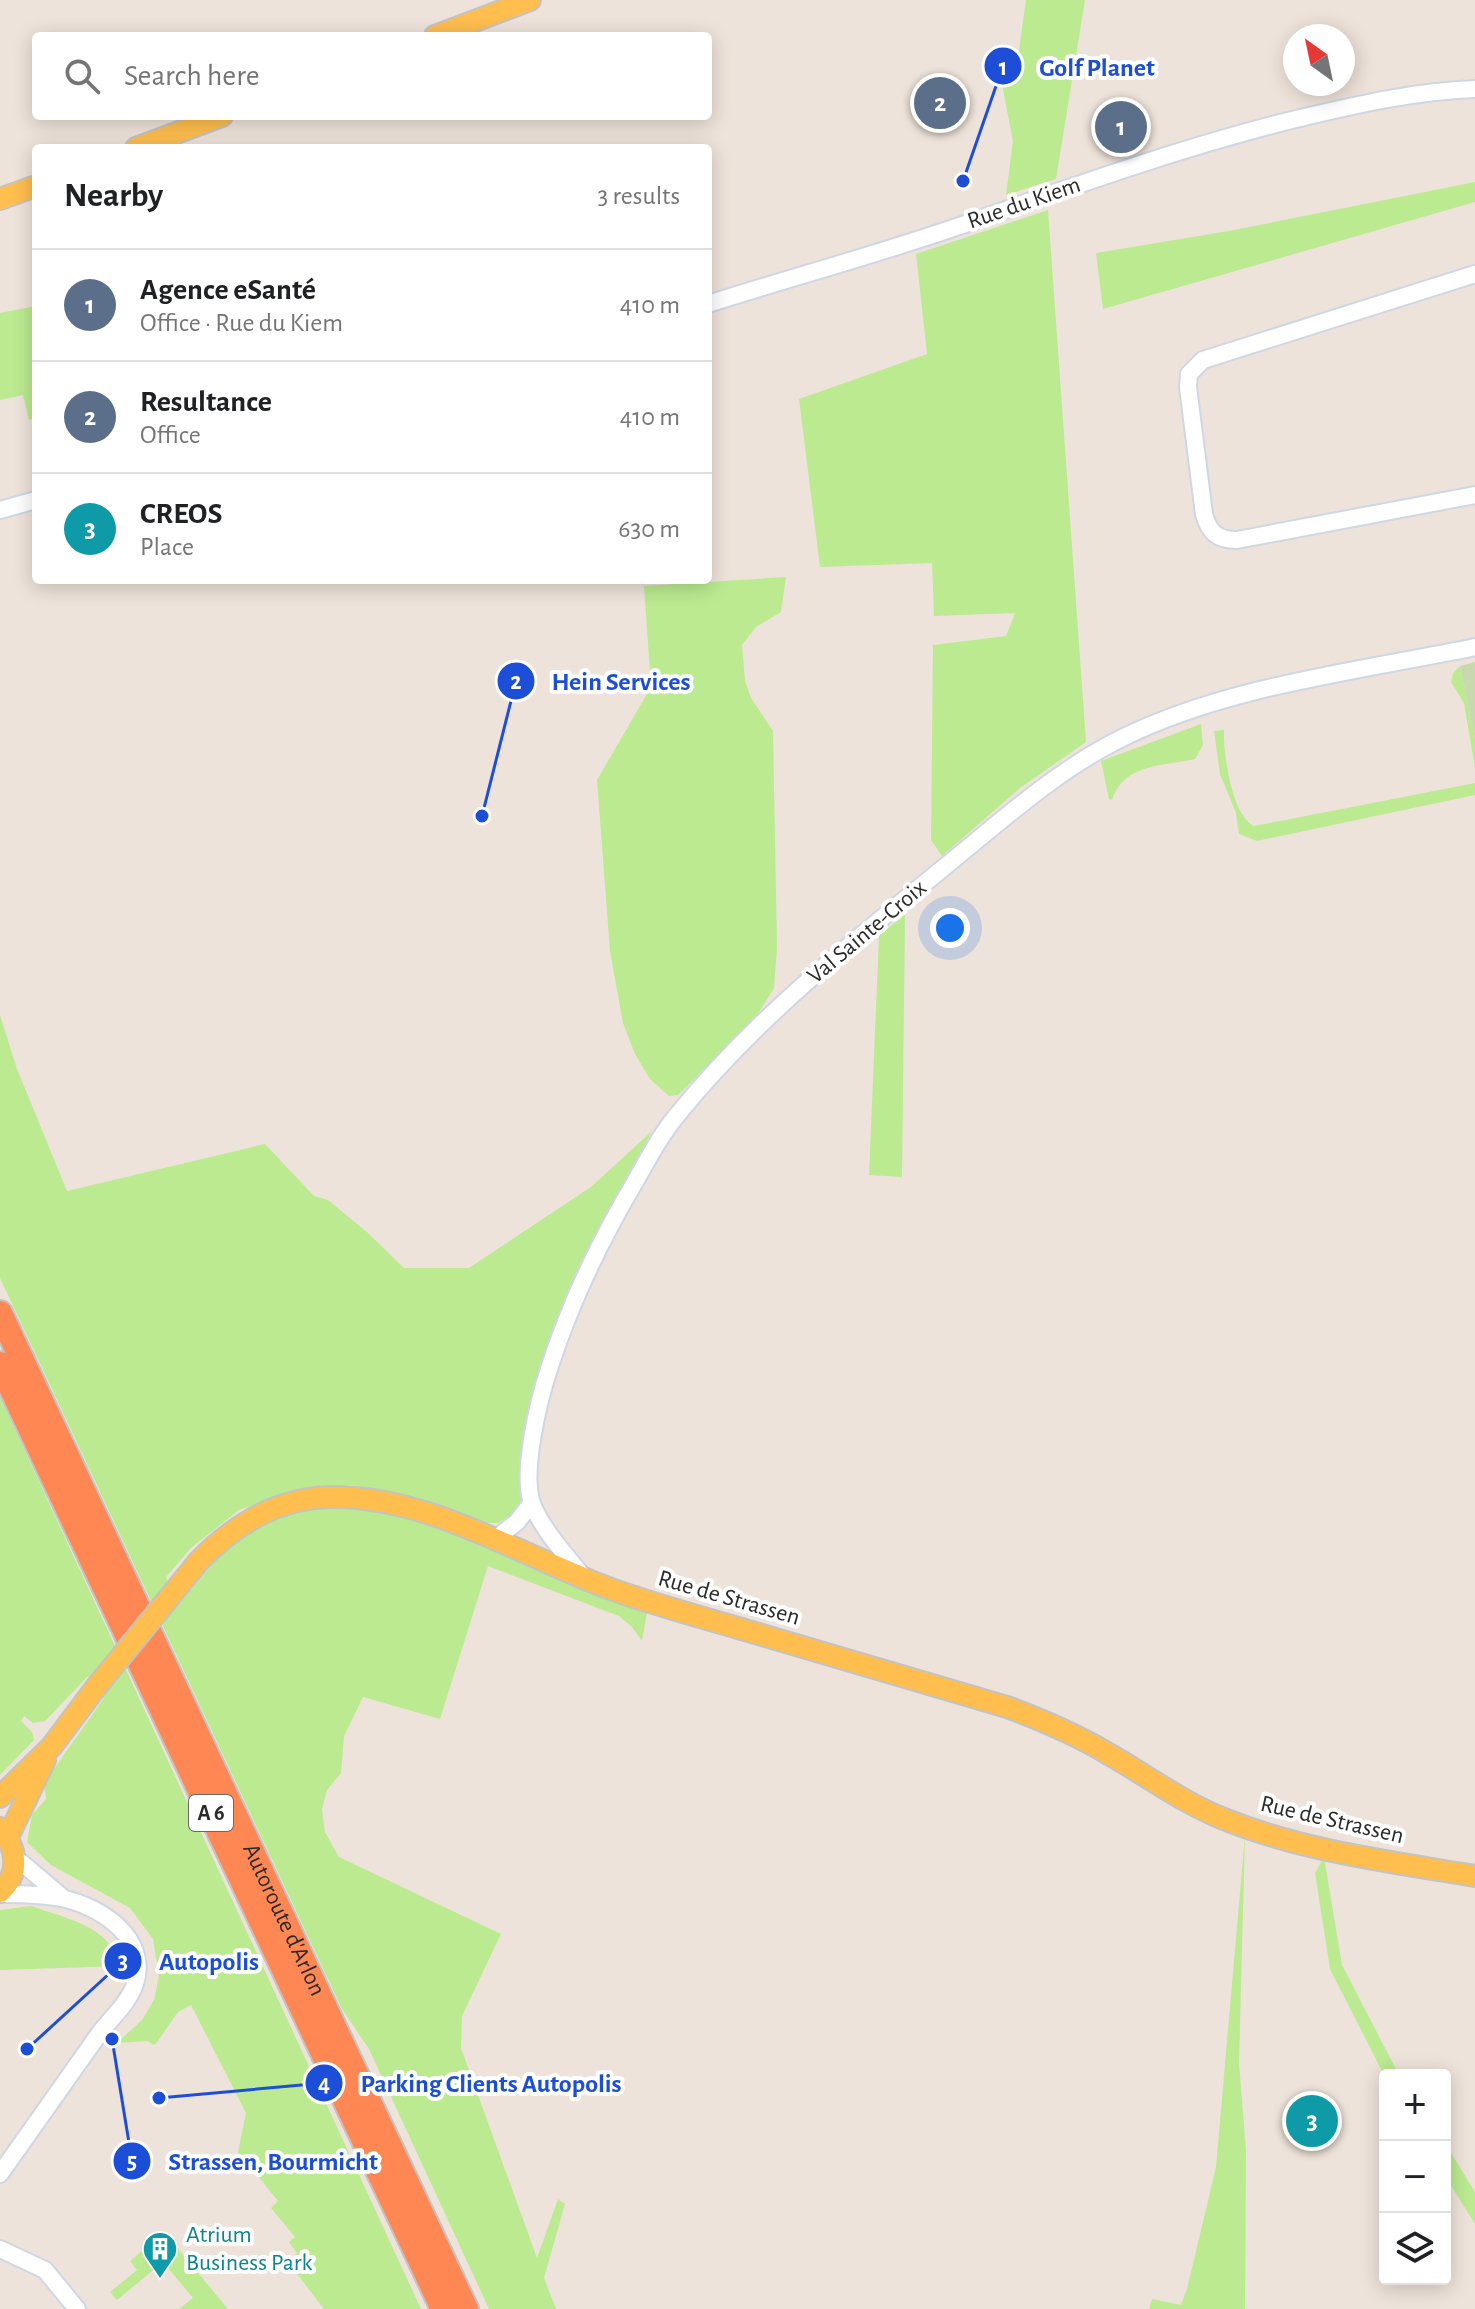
<!DOCTYPE html>
<html lang="en">
<head>
<meta charset="utf-8">
<style>
  :root { --surface:#fff; --page:#f6f6f6; --text:#202124; --muted:#757577; --line:#e0e0e0; --accent:#3676ff }
  body { margin:0; font-family:"Alegreya Sans",sans-serif; background:var(--page); color:var(--text) }
  .controls { position:absolute; right:24px; bottom:24px; display:grid; overflow:hidden; border-radius:8px; box-shadow:0 4px 20px #0003 }
  .controls button { width:72px; height:72px; display:grid; place-items:center; padding:0; border:0; border-bottom:2px solid var(--line); background:var(--surface); color:var(--text); font:40px sans-serif }
  .compass { position:absolute; left:1283px; top:24px; width:72px; height:72px; border-radius:50%; background:var(--surface); box-shadow:0 4px 20px #0003; rotate:327deg }
  .you { position:absolute; left:950px; top:928px; width:28px; height:28px; margin:-20px; border:6px solid #fff; border-radius:50%; background:#1a73e8; box-shadow:0 0 0 12px #1a73e833 }
  .badge { display:grid; place-items:center; width:52px; height:52px; border-radius:50%; background:var(--accent); color:#fff; font-size:26px; font-weight:700 }
  .pin { position:absolute; translate:-50% -50%; border:4px solid #fff; box-shadow:0 2px 8px #0006 }
  .list { margin:0; padding:0; list-style:none }
  h2 { display:flex; justify-content:space-between; align-items:center; height:104px; margin:0; padding:0 32px; font-size:34px }
  h2 small { font-size:26px; font-weight:400; color:var(--muted) }
  .list li { display:grid; grid-template-columns:52px 1fr auto; gap:24px; align-items:center; box-sizing:border-box; height:112px; padding:0 32px; border-top:2px solid var(--line) }
  .list b { display:block; font-size:30px; white-space:nowrap }
  .list p { margin:0; font-size:26px; white-space:nowrap; color:var(--muted) }
  .list em { font-size:26px; font-style:normal; color:var(--muted) }
  .icon { flex:none; width:44px; height:44px; fill:none; stroke:currentColor; stroke-width:2; stroke-linecap:round; stroke-linejoin:round }
  .map { position:relative; flex:none; width:1475px; height:2309px; overflow:hidden }
  .search { position:absolute; background:var(--surface); box-shadow:0 4px 20px #0003; left:32px; top:32px; width:680px; height:88px; display:flex; align-items:center; gap:20px; box-sizing:border-box; padding:0 28px; border-radius:8px; color:var(--muted); font-size:30px }
  .panel { position:absolute; background:var(--surface); box-shadow:0 4px 20px #0003; left:32px; top:144px; width:680px; height:440px; border-radius:8px }
  .map>svg:first-child { display:block }
  .green { fill:#bbea90 }
  .cemetery { fill:#c9d9af }
  .lines { fill:none; stroke-linecap:round; stroke-linejoin:round }
  .minor-casing { stroke:#cfd6e4; stroke-width:20 }
  .major-casing { stroke:#c3c3c3; stroke-width:24 }
  .highway-casing { stroke:#c3c3c3; stroke-width:28 }
  .minor { stroke:#fff; stroke-width:16 }
  .major { stroke:#ffbe4e; stroke-width:20 }
  .highway { stroke:#ff8754; stroke-width:24 }
  .major-bridge-casing { stroke:#c3c3c3; stroke-width:24; stroke-linecap:butt }
  .major-bridge { stroke:#ffbe4e; stroke-width:20 }
  .labels { text-anchor:middle; dominant-baseline:central; stroke-width:8; stroke-linejoin:round; paint-order:stroke }
  .shield { fill:#fff; stroke:#6a6a6a; stroke-width:2 }
  .shield-label { font-size:22px; font-weight:bold; fill:#2a2a2a }
  .street-label { font-size:24px; fill:#2a2a2a; stroke:#fff }
  .culture-label { font-size:24px; fill:#0d838f; stroke:#fff; text-anchor:start }
  .leader { fill:none; stroke:#1d4ed8; stroke-width:3 }
  .callout-dot { fill:#1d4ed8; stroke:#fff; stroke-width:3 }
  .mark-label { font-size:24px; text-anchor:middle; font-weight:bold; fill:#fff }
  .callout-label { font-size:26px; text-anchor:middle; font-weight:bold; fill:#1d4ed8; stroke:#fff; stroke-width:8; stroke-linejoin:round; paint-order:stroke }
</style>
</head>
<body>
<div class="map">
<svg width="1475" height="2309" viewBox="0 0 1475 2309">
  <rect width="100%" height="100%" fill="#eee3da"/>
  <path class="green" d="M1026 0H1085L1056 179 1006 195 1013 141 1001 79 1019 75V50Z
    M1475 182V202L1103 309 1096 253 1229 231Z
    M1048 210 1086 742 1020 788 942 856 931 840 933 645 1006 636 1015 613 934 616 932 563 820 567 799 399 927 354 916 254Z
    M36 306V418L29 420 23 395 0 400V313Z
    M786 577 781 612 756 627 742 645 745 681 751 698 773 731 777 948 774 988 754 1020 678 1095 669 1096 650 1079 635 1054 623 1023 610 951 597 780 651 687 644 586Z
    M1460 666 1475 739V768L1464 703 1451 682 1453 673Z
    M1201 724 1203 745 1195 759C1163 766 1123 764 1112 800L1109 799 1101 761Z
    M1224 730C1223 753 1232 816 1254 826L1475 783V795L1257 841 1239 834 1236 813 1220 774 1214 731Z
    M905 914 902 1177 869 1175 879 936Z
    M0 1015 17 1069 67 1191 265 1144 314 1196 328 1200 368 1233 404 1268H469L591 1187 651 1132 643 1152 591 1243 551 1338 524 1435 521 1503 511 1516 498 1523H486L401 1494 350 1485 302 1489 239 1510 191 1548 166 1577 179 1604 232 1541 273 1517 298 1509 331 1504 363 1506 430 1523 643 1608 647 1613 642 1641 632 1627 619 1616 488 1566 440 1719 363 1697 344 1736 341 1773 327 1790 322 1809 325 1832 339 1857 501 1934 462 2016 461 2048 537 2258 558 2199 565 2204 544 2278 556 2309H489L369 2049 342 2009 0 1278Z
    M0 1397 421 2309H324L287 2261 297 2253 289 2242 295 2237 271 2208 278 2201 238 2152 246 2113 191 2005 178 2012 155 2045 147 2041 117 2043 142 2020 154 2000 159 1976 153 1939 130 1908 51 1865 27 1842 32 1815 46 1799 44 1783 104 1698 88 1676 45 1721 33 1723 24 1716 21 1721 32 1732 34 1740 0 1775Z
    M1249 1819 1313 1836 1475 1865V1884L1324 1857 1342 1965 1399 2075 1385 2077 1330 1969 1315 1873 1324 1857 1245 1835 1239 2063 1246 2151 1245 2309H1149L1152 2299 1181 2305 1187 2289 1216 2167 1245 1835Z
    M31 1906C67 1919 109 1925 121 1966L0 1970V1910Z
    M1445 2143 1475 2192V2224L1445 2176Z
    M164 2232 228 2309H179L193 2298 163 2262 117 2300 110 2292 137 2270 130 2261Z"/>
  <path class="cemetery" d="M1475 662V739L1460 666Z"/>
  <g class="lines">
    <defs>
      <path id="minor" d="M1475 274 1203 360 1189 374 1188 387 1204 514C1209 533 1218 540 1237 540L1475 495
        M708 304C796 276 886 252 974 221 1080 184 1186 146 1296 119 1355 105 1415 91 1475 89
        M0 510 36 500
        M494 1540 517 1522 531 1504
        M584 1578C567 1556 544 1532 533 1506 520 1476 539 1399 549 1369 570 1303 600 1241 635 1182 648 1159 661 1134 678 1114 754 1020 850 944 942 869 999 823 1054 772 1120 739 1226 686 1359 671 1475 647
        M16 1858 62 1897
        M0 1894C20 1894 41 1894 61 1898 100 1906 150 1938 135 1984 128 2004 111 2018 99 2034 66 2080 33 2127 0 2174
        M0 2249 45 2270 77 2309"/>
      <path id="major" d="M435 36 530 0
        M136 148 222 116
        M0 199 36 186
        M199 1561C235 1524 277 1498 331 1497 430 1496 521 1556 611 1589 661 1607 712 1620 762 1635 844 1659 925 1683 1007 1707 1042 1720 1075 1734 1107 1753 1146 1775 1183 1803 1224 1819 1303 1851 1391 1862 1475 1876
        M0 1797 52 1746 97 1686
        M0 1828C17 1848 21 1873 0 1892
        M8 1837 45 1760"/>
      <g id="highway">
        <path id="s1" d="M0 1313 466 2309"/>
        <path d="M0 1364 443 2309"/>
      </g>
    </defs>
    <use href="#minor" class="minor-casing"/>
    <use href="#major" class="major-casing"/>
    <use href="#highway" class="highway-casing"/>
    <use href="#minor" class="minor"/>
    <use href="#major" class="major"/>
    <use href="#highway" class="highway"/>
    <defs>
      <path id="major-bridge" d="M97 1686 199 1561"/>
    </defs>
    <use href="#major-bridge" class="major-bridge-casing"/>
    <use href="#major-bridge" class="major-bridge"/>
  </g>
  <defs>
    <symbol id="building-pin" viewBox="-11 -11 22 30"><path d="M0 17L-7.5 6A9.5 9.5 0 1 1 7.5 6Z" fill="#0f9aa8" stroke="#fff"/><path d="M-4-6H4V6H1V3H-1V6H-4ZM-2.5-4.3h1.7v1.8h-1.7ZM.8-4.3h1.7v1.8H.8ZM-2.5-1h1.7V.8h-1.7ZM.8-1h1.7V.8H.8Z" fill="#fff"/></symbol>
  </defs>
  <g fill-rule="evenodd">
    <use href="#building-pin" x="140" y="2229" width="40" height="54"/>
  </g>
  <g class="labels">
    <rect class="shield" x="189" y="1795" width="44" height="36" rx="6"/>
    <g class="shield-label">
      <text x="211" y="1813">A 6</text>
    </g>
    <g class="street-label">
      <text transform="translate(1024 203) rotate(-19)">Rue du Kiem</text>
      <text transform="translate(867 932) rotate(-40)">Val Sainte-Croix</text>
      <text transform="translate(729 1598) rotate(16)">Rue de Strassen</text>
      <text transform="translate(1332 1820) rotate(13)">Rue de Strassen</text>
      <text stroke="none"><textPath href="#s1" startOffset="670">Autoroute d'Arlon</textPath></text>
    </g>
    <g class="culture-label">
      <text x="186" y="2235">Atrium<tspan x="186" dy="28">Business Park</tspan></text>
    </g>
  </g>
  <path class="leader" d="M963 181L1003 66M482 816L516 681M27 2049L123 1961M159 2098L324 2083M112 2039L132 2161"/>
  <g class="callout-dot">
    <circle cx="963" cy="181" r="8"/>
    <circle cx="482" cy="816" r="8"/>
    <circle cx="27" cy="2049" r="8"/>
    <circle cx="159" cy="2098" r="8"/>
    <circle cx="112" cy="2039" r="8"/>
    <circle cx="1003" cy="66" r="20"/>
    <circle cx="516" cy="681" r="20"/>
    <circle cx="123" cy="1961" r="20"/>
    <circle cx="324" cy="2083" r="20"/>
    <circle cx="132" cy="2161" r="20"/>
  </g>
  <g class="mark-label">
    <text x="1003" y="75">1</text>
    <text x="516" y="689">2</text>
    <text x="123" y="1969">3</text>
    <text x="324" y="2091">4</text>
    <text x="132" y="2169">5</text>
  </g>
  <g class="callout-label">
    <text x="1097" y="76">Golf Planet</text>
    <text x="621" y="690">Hein Services</text>
    <text x="209" y="1970">Autopolis</text>
    <text x="491" y="2092">Parking Clients Autopolis</text>
    <text x="273" y="2170">Strassen, Bourmicht</text>
  </g>
</svg>
<div class="controls">
<button>+</button>
<button>−</button>
<button><svg class="icon" aria-label="layers" viewBox="0 0 24 24"><path d="M12 4l9 5-9 5-9-5zM3 14l9 5 9-5"/></svg></button>
</div>
<svg class="compass" viewBox="-18 -18 36 36"><path d="M0-13l5 13h-10z" fill="#e53935"/><path d="M0 13l5-13h-10z" fill="#757577"/></svg>
<div class="you"></div>
<div class="pin badge" style="left:1121px;top:127px;background:#5c6f8a">1</div>
<div class="pin badge" style="left:940px;top:103px;background:#5c6f8a">2</div>
<div class="pin badge" style="left:1312px;top:2121px;background:#0f9aa8">3</div>
<div class="search"><svg class="icon" aria-label="search" viewBox="0 0 24 24"><circle cx="10" cy="10" r="6"/><path d="M15 15l6 6"/></svg>Search here</div>
<section class="panel">
<h2>Nearby<small>3 results</small></h2>
<ul class="list">
<li><span class="badge" style="background:#5c6f8a">1</span><div><b>Agence eSanté</b><p>Office · Rue du Kiem</p></div><em>410 m</em></li>
<li><span class="badge" style="background:#5c6f8a">2</span><div><b>Resultance</b><p>Office</p></div><em>410 m</em></li>
<li><span class="badge" style="background:#0f9aa8">3</span><div><b>CREOS</b><p>Place</p></div><em>630 m</em></li>
</ul>
</section>
</div>
</body>
</html>
